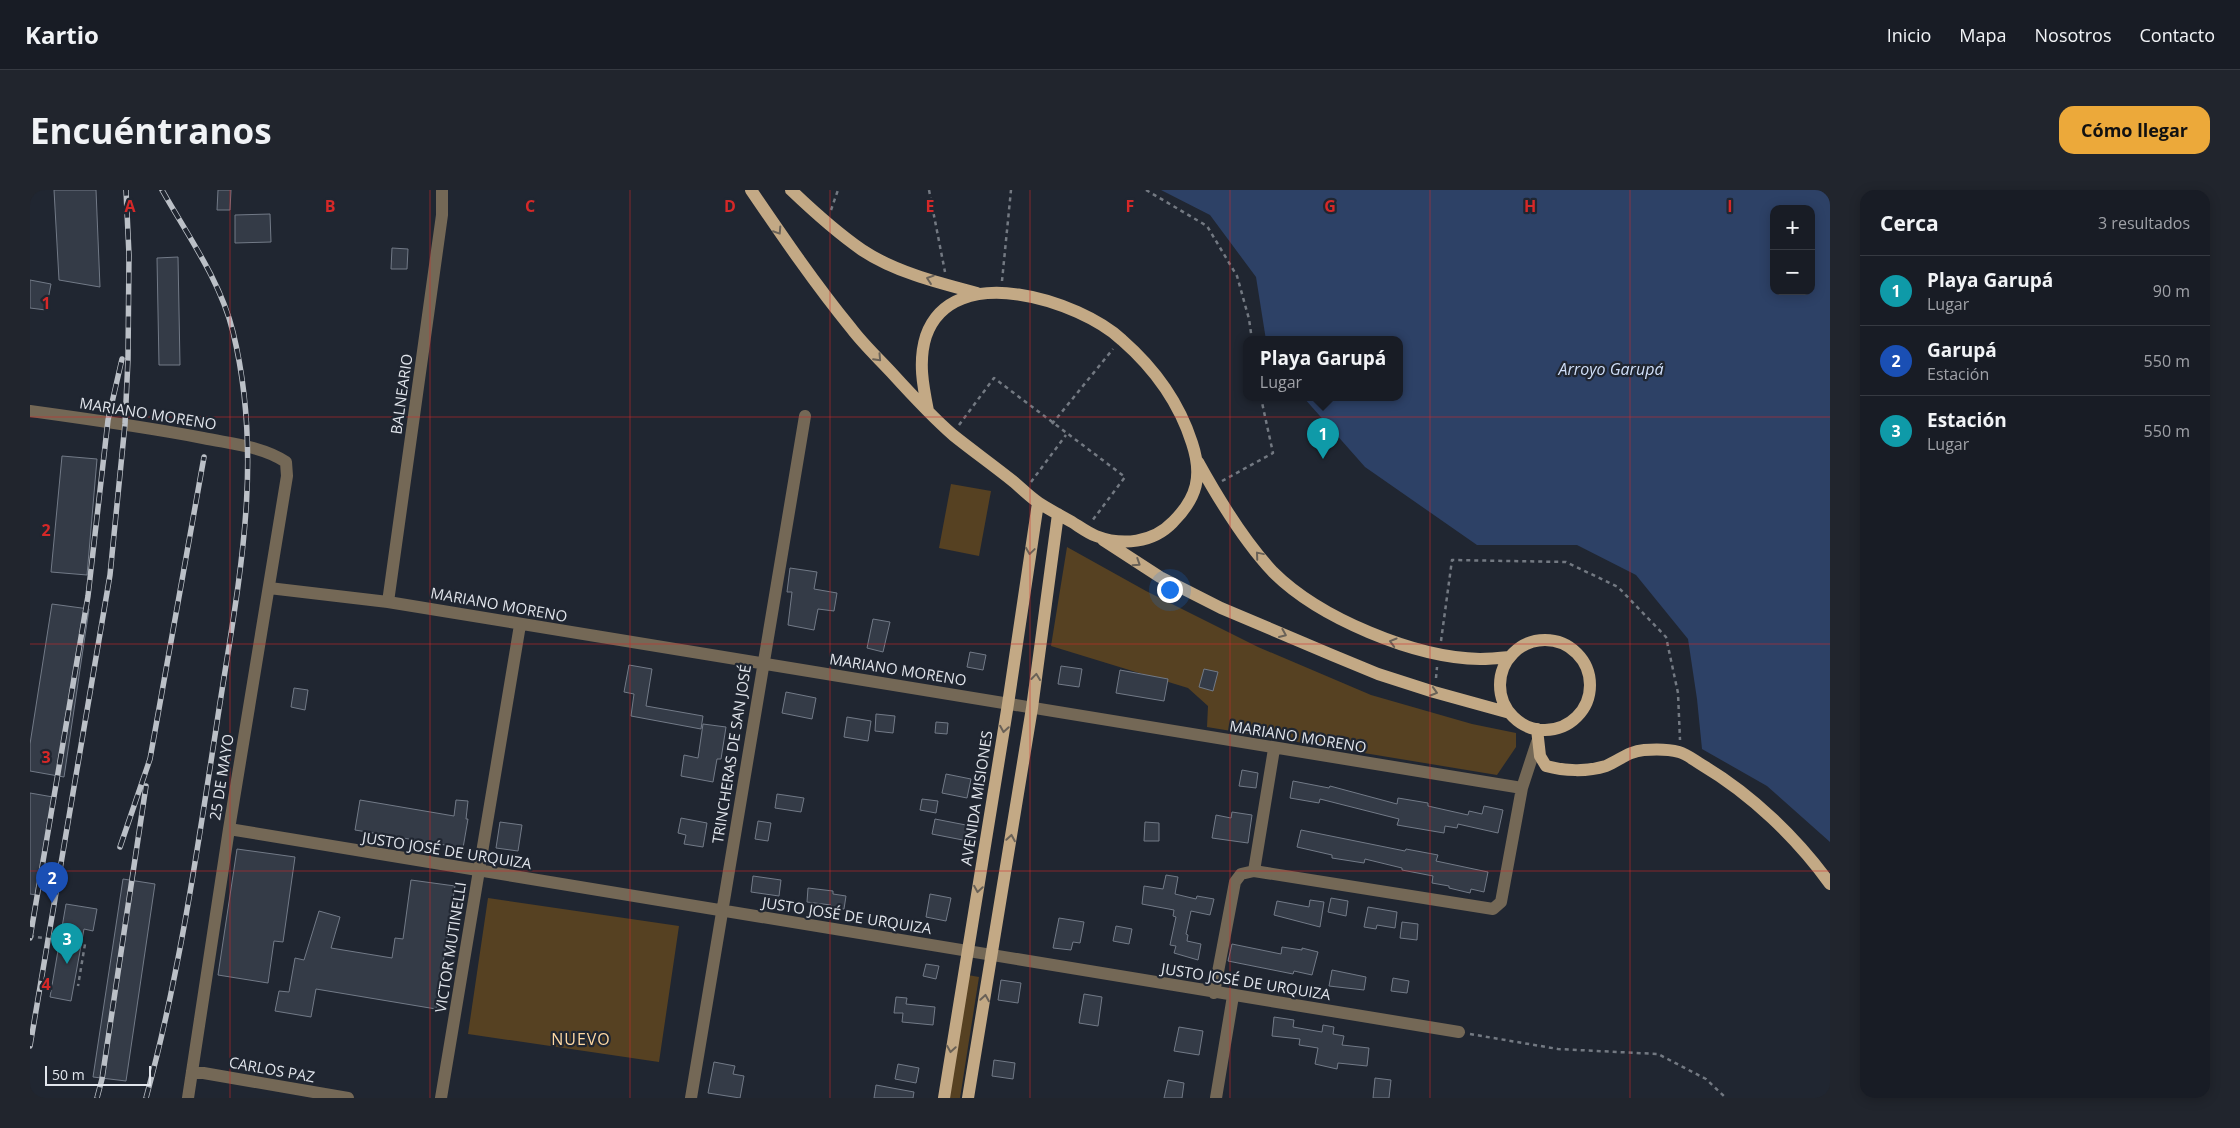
<!DOCTYPE html>
<html lang="es">
<head>
<meta charset="utf-8">
<style>
  :root { --surface:#181c25; --page:#21252d; --text:#f1f3f6; --muted:#9fa1a7; --line:#363a42; --accent:#eca93a }
  body { margin:0; font-family:"Open Sans",sans-serif; background:var(--page); color:var(--text) }
  .controls { position:absolute; right:15px; top:15px; display:grid; overflow:hidden; border-radius:10px; box-shadow:0 2px 12px #0003 }
  .controls button { width:45px; height:45px; display:grid; place-items:center; padding:0; border:0; border-bottom:1px solid var(--line); background:var(--surface); color:var(--text); font:25px sans-serif }
  .scale { position:absolute; left:15px; bottom:12px; width:106px; box-sizing:border-box; padding-left:5px; border:2px solid #e1e5ec; border-top:0; font-size:14px; line-height:18px; white-space:nowrap; color:#e1e5ec; -webkit-text-stroke:4px #202631; paint-order:stroke }
  .you { position:absolute; left:1139px; top:399px; width:18px; height:18px; margin:-12px; border:4px solid #fff; border-radius:50%; background:#1a73e8; box-shadow:0 0 0 8px #1a73e833 }
  .badge { display:grid; place-items:center; width:32px; height:32px; border-radius:50%; background:var(--accent); color:#fff; font-size:16px; font-weight:700 }
  .pin { position:absolute; translate:-50% -41px; filter:drop-shadow(0 1px 2px #0008) }
  .pin::after { content:''; position:absolute; top:26px; width:18px; height:15px; background:inherit; clip-path:polygon(0 0,100% 0,50% 100%) }
  .popup { position:absolute; left:1213px; top:146px; width:160px; height:65px; box-sizing:border-box; display:grid; place-content:center; border-radius:10px; background:var(--surface); filter:drop-shadow(0 1px 4px #0005); font-size:16px; white-space:nowrap; color:var(--muted) }
  .popup b { font-size:19px; color:var(--text) }
  .popup::after { content:''; position:absolute; left:50%; top:100%; margin-left:-10px; border:10px solid transparent; border-top-color:var(--surface) }
  .list { margin:0; padding:0; list-style:none }
  h2 { display:flex; justify-content:space-between; align-items:center; height:65px; margin:0; padding:0 20px; font-size:21px }
  h2 small { font-size:16px; font-weight:400; color:var(--muted) }
  .list li { display:grid; grid-template-columns:32px 1fr auto; gap:15px; align-items:center; box-sizing:border-box; height:70px; padding:0 20px; border-top:1px solid var(--line) }
  .list b { display:block; font-size:19px; white-space:nowrap }
  .list p { margin:0; font-size:16px; white-space:nowrap; color:var(--muted) }
  .list em { font-size:16px; font-style:normal; color:var(--muted) }
  .map { position:relative; flex:none; width:1800px; height:908px; overflow:hidden; border-radius:15px }
  header { display:flex; align-items:center; gap:30px; box-sizing:border-box; height:70px; padding:0 25px; background:var(--surface); border-bottom:1px solid var(--line) }
  header strong { font-size:24px }
  nav { display:flex; gap:28px; margin-inline-start:auto; font-size:18px }
  .intro { display:flex; align-items:center; justify-content:space-between; box-sizing:border-box; height:120px; padding:0 30px }
  h1 { margin:0; font-size:35px }
  .button { padding:12px 22px; border-radius:15px; background:var(--accent); color:#111; font-size:18px; font-weight:700 }
  main { display:flex; gap:30px; padding:0 30px }
  aside { flex:1; background:var(--surface); border-radius:15px; box-shadow:0 2px 12px #0003 }
  .map>svg:first-child { display:block }
  .green { fill:#564122 }
  .water { fill:#2d4166; fill-rule:evenodd }
  .building { fill:#343b47; stroke:#727a87 }
  .lines { fill:none; stroke-linecap:round; stroke-linejoin:round }
  .path { stroke:#737982; stroke-width:2.5; stroke-dasharray:4 4; stroke-linecap:butt }
  .minor { stroke:#746856; stroke-width:12 }
  .major { stroke:#c3a985; stroke-width:12 }
  .rail-casing { stroke:#bbc0c7; stroke-width:5.5 }
  .rail { stroke:#202631; stroke-width:4; stroke-dasharray:11; stroke-linecap:butt }
  .oneway { stroke:#696157 }
  .grid { fill:none; stroke:#d62828; stroke-width:1; stroke-opacity:0.55 }
  .labels { text-anchor:middle; dominant-baseline:central; stroke-width:4.5; stroke-linejoin:round; paint-order:stroke }
  .street-label { font-size:15px; fill:#e1e5ec; stroke:#202631 }
  .water-label { font-size:16px; font-style:italic; fill:#d0dff9; stroke:#202631 }
  .neighbourhood-label { font-size:16px; letter-spacing:1px; fill:#ffd9a4; stroke:#202631 }
  .grid-label { font-size:16px; text-anchor:middle; font-weight:bold; fill:#d62828; stroke:#202631; stroke-width:4.5; stroke-linejoin:round; paint-order:stroke }
</style>
</head>
<body>
<header>
<strong>Kartio</strong>
<nav><a>Inicio</a><a>Mapa</a><a>Nosotros</a><a>Contacto</a></nav>
</header>
<div class="intro"><h1>Encuéntranos</h1><a class="button">Cómo llegar</a></div>
<main>
<div class="map">
<svg width="1800" height="908" viewBox="0 0 1800 908">
  <rect width="100%" height="100%" fill="#202631"/>
  <path class="green" d="M921 294 961 301 949 366 909 358Z
    M1037 357 1116 401 1228 457 1341 505 1442 534 1486 543V557L1467 585 1177 537 1178 516 1158 498 1021 456Z
    M458 708 649 736 629 872 438 844Z
    M938 785 949 787 930 908H918Z"/>
  <path class="water" d="M1131 0H1800V652L1737 596 1672 559 1667 509 1658 449 1606 385 1547 355H1447L1335 277 1274 208H1369V150H1236L1226 87 1180 25ZM1744 19H1781V101H1744Z"/>
  <path class="building" d="M24 0H66L70 97 29 90Z
    M188 0H201L200 20H187Z
    M240 24 241 52 205 53V25Z
    M362 58 378 59 377 79H361Z
    M148 67 150 175H129L127 68Z
    M0 90 21 94 16 120 0 118Z
    M32 266 67 269 57 385 21 382Z
    M760 378 787 382 784 399 807 403 804 421 788 419 784 440 758 435 762 402H757Z
    M22 414 59 419 34 587 0 581V554Z
    M843 429 860 432 853 462 837 458Z
    M940 462 956 465 953 480 937 477Z
    M599 475 622 479 616 516 673 526 671 539 601 526 604 504 594 502Z
    M1031 476 1052 479 1049 497 1028 494Z
    M1174 479 1188 482 1183 501 1169 497Z
    M1090 480 1138 489 1134 511 1086 503Z
    M264 498 278 500 275 520 261 517Z
    M756 502 786 508 782 529 752 523Z
    M846 524 865 526 863 543 845 541Z
    M817 527 841 531 838 551 814 547Z
    M906 532 918 533 917 544 905 543Z
    M673 534 696 537 691 569H687L683 592 651 586 654 565 668 568Z
    M1212 580 1228 583 1226 598 1209 596Z
    M916 584 941 589 937 608 912 603Z
    M1263 591 1299 598 1300 596 1367 614 1368 608 1398 613V616L1438 625 1439 621 1452 624 1454 616 1473 620 1468 643 1428 634 1427 638 1415 636 1414 643 1367 635 1369 629 1290 609 1289 613 1260 608Z
    M0 603 23 607 6 705 0 704Z
    M747 604 774 608 771 622 745 618Z
    M892 609 908 611 906 623 890 620Z
    M330 610 424 626 426 610 438 611 436 629H438L433 658 325 640Z
    M1202 622 1222 625 1218 653 1182 648 1186 625 1201 628Z
    M651 628 677 633 673 657 654 654 656 645 648 643Z
    M905 629 941 636 938 651 902 644Z
    M728 631 741 633 738 651 725 649Z
    M470 632 492 635 488 661 466 658Z
    M1115 632 1129 633V651H1114Z
    M1271 640 1375 661 1376 659 1408 665 1406 671 1458 682 1454 702 1441 699 1440 703 1419 698V696L1402 693 1403 686 1372 680V678L1335 669 1334 673 1302 668V665L1267 657Z
    M207 659 265 667 253 752 244 751 238 793 188 785Z
    M1136 685 1148 687 1145 704 1166 709 1167 706 1184 709 1180 725 1161 721 1156 744 1158 745 1157 751 1171 754 1168 770 1144 763 1146 756 1140 755 1146 727 1143 726 1144 720 1112 714 1114 696 1133 699Z
    M723 686 751 690 749 706 721 702Z
    M93 689 125 694 96 891 63 887Z
    M381 690 425 696 406 819 286 799 281 827 245 821 249 801 259 802 265 768 274 770 289 721 310 727 301 758 362 768 365 748 373 749Z
    M778 698 803 701V704L816 706 814 719 801 718V715L777 712Z
    M900 704 921 708 916 731 896 727Z
    M1301 708 1318 711 1316 726 1298 722Z
    M1280 710 1294 712 1290 737 1244 725 1247 711 1279 717Z
    M36 714 67 719 63 741 54 739 41 811 20 807Z
    M1338 717 1367 722 1365 738 1347 735 1346 739 1334 737Z
    M1029 728 1054 732 1050 753 1043 752 1041 760 1023 758Z
    M1372 732 1388 734 1387 750 1370 748Z
    M1086 736 1102 739 1099 754 1083 751Z
    M1202 754 1251 764 1252 757 1272 760V758L1288 762 1282 785 1264 781 1263 784 1198 771Z
    M896 774 909 776 906 789 893 786Z
    M1302 780 1336 787 1334 800 1299 796Z
    M1363 788 1379 791 1377 803 1361 801Z
    M971 790 991 793 988 813 968 810Z
    M1054 804 1072 807 1068 836 1049 833Z
    M866 807 877 808 876 814 905 817 903 835 872 832 873 823H864Z
    M1244 827 1264 830 1263 837 1292 842 1293 835 1304 837 1303 844 1314 846 1312 855 1339 858 1337 876 1308 873 1307 879 1285 874 1288 858 1269 855 1270 849 1242 846Z
    M1149 837 1173 841 1169 865 1144 861Z
    M964 870 985 873 983 889 962 886Z
    M684 872 705 876 703 884 714 886 710 908 678 903Z
    M868 874 889 878 886 893 865 889Z
    M1345 888 1361 890 1359 908H1343Z
    M1138 890 1154 893 1152 908H1134Z
    M846 895 884 902 883 908H844Z"/>
  <g class="lines">
    <path class="path" d="M899 0 915 82
      M1116 0 1177 36 1207 86 1219 129 1222 150
      M801 20 808 0
      M972 91 981 0
      M1022 234 1083 159
      M929 235 964 188 1095 287 1062 331
      M1192 291 1243 263 1231 208
      M1001 292 1036 245
      M1411 451 1422 370 1536 372 1588 397 1636 447 1648 503 1650 550
      M1406 488 1407 477
      M0 746 55 754 48 796
      M1440 844 1528 859 1628 864 1676 889 1696 908"/>
    <path class="minor" d="M0 221C58 229 116 237 173 248 201 254 232 256 256 272L257 286 199 639 158 908
      M239 398 358 412 1492 598
      M358 412 412 25V0
      M199 639 1429 842
      M1224 681 1463 719 1471 712 1492 598 1507 552
      M1184 803 1205 692 1211 684 1224 681 1244 559
      M162 881 318 908
      M411 908 490 435
      M661 908 775 226
      M1186 908 1203 806"/>
    <path class="major" d="M721 0C753 47 785 94 821 138 833 154 848 168 861 182 881 204 901 226 923 245 943 261 964 276 984 292 992 299 1000 307 1009 313 1020 320 1031 326 1042 332 1050 337 1058 343 1066 346 1092 356 1123 353 1143 332 1167 308 1173 286 1162 253 1149 212 1124 178 1092 150 1050 111 923 69 896 146 888 171 893 196 898 221
      M761 0C783 21 806 42 832 60 865 82 909 93 947 103
      M1168 272C1189 310 1213 350 1243 382 1289 428 1385 468 1450 469 1460 469 1470 468 1480 467
      M1073 350 1130 387 1191 418 1302 465 1348 484 1404 502 1480 523
      M1470 495a45 45 0 1 1 90 0a45 45 0 1 1-90 0Z
      M1507 539 1510 566 1516 576C1534 581 1557 582 1576 576 1590 570 1599 561 1614 560 1626 559 1638 559 1649 562 1657 564 1665 571 1672 575 1721 604 1767 648 1800 694
      M914 908 978 514 1008 313
      M938 908 1002 518 1028 324"/>
    <defs>
      <path id="rail" d="M90 657 120 569 174 267
        M0 748 58 406 78 230 92 169
        M0 856 80 385 95 234 98 169 99 65 96 0
        M67 908 72 889 116 596
        M116 908C149 787 167 662 186 539 206 404 236 277 203 142 190 90 158 46 132 0"/>
    </defs>
    <use href="#rail" class="rail-casing"/>
    <use href="#rail" class="rail"/>
  </g>
  <defs><path id="oneway-chevron" d="M-2-3.5L2.5 0L-2 3.5" fill="none" stroke-width="1.6" stroke-linecap="round" stroke-linejoin="round" transform="scale(1.25)"/></defs>
  <g class="oneway">
    <use href="#oneway-chevron" transform="translate(748 41) rotate(57)"/>
    <use href="#oneway-chevron" transform="translate(900 89) rotate(-161)"/>
    <use href="#oneway-chevron" transform="translate(848 168) rotate(47)"/>
    <use href="#oneway-chevron" transform="translate(1000 361) rotate(98)"/>
    <use href="#oneway-chevron" transform="translate(1229 365) rotate(-130)"/>
    <use href="#oneway-chevron" transform="translate(1107 373) rotate(33)"/>
    <use href="#oneway-chevron" transform="translate(1253 444) rotate(23)"/>
    <use href="#oneway-chevron" transform="translate(1363 452) rotate(-164)"/>
    <use href="#oneway-chevron" transform="translate(1006 487) rotate(-83)"/>
    <use href="#oneway-chevron" transform="translate(1404 502) rotate(17)"/>
    <use href="#oneway-chevron" transform="translate(974 539) rotate(99)"/>
    <use href="#oneway-chevron" transform="translate(981 648) rotate(-81)"/>
    <use href="#oneway-chevron" transform="translate(948 699) rotate(99)"/>
    <use href="#oneway-chevron" transform="translate(955 808) rotate(-81)"/>
    <use href="#oneway-chevron" transform="translate(921 859) rotate(99)"/>
  </g>
  <path class="grid" d="M200 0V908M400 0V908M600 0V908M800 0V908M1000 0V908M1200 0V908M1400 0V908M1600 0V908M0 227H1800M0 454H1800M0 681H1800"/>
  <g class="labels">
    <g class="street-label">
      <text transform="translate(371 204) rotate(-82)">BALNEARIO</text>
      <text transform="translate(118 223) rotate(9)">MARIANO MORENO</text>
      <text transform="translate(469 414) rotate(10)">MARIANO MORENO</text>
      <text transform="translate(868 479) rotate(9)">MARIANO MORENO</text>
      <text transform="translate(1268 546) rotate(9)">MARIANO MORENO</text>
      <text transform="translate(701 564) rotate(-81)">TRINCHERAS DE SAN JOSÉ</text>
      <text transform="translate(191 587) rotate(-81)">25 DE MAYO</text>
      <text transform="translate(946 608) rotate(-81)">AVENIDA MISIONES</text>
      <text transform="translate(417 660) rotate(9)">JUSTO JOSÉ DE URQUIZA</text>
      <text transform="translate(817 725) rotate(9)">JUSTO JOSÉ DE URQUIZA</text>
      <text transform="translate(420 757) rotate(-81)">VICTOR MUTINELLI</text>
      <text transform="translate(1216 791) rotate(9)">JUSTO JOSÉ DE URQUIZA</text>
      <text transform="translate(242 879) rotate(10)">CARLOS PAZ</text>
    </g>
    <g class="water-label">
      <text x="1581" y="179">Arroyo Garupá</text>
    </g>
    <g class="neighbourhood-label">
      <text x="551" y="849">NUEVO</text>
    </g>
  </g>
  <g class="grid-label">
    <text x="100" y="22">A</text>
    <text x="300" y="22">B</text>
    <text x="500" y="22">C</text>
    <text x="700" y="22">D</text>
    <text x="900" y="22">E</text>
    <text x="1100" y="22">F</text>
    <text x="1300" y="22">G</text>
    <text x="1500" y="22">H</text>
    <text x="1700" y="22">I</text>
    <text x="16" y="119">1</text>
    <text x="16" y="346">2</text>
    <text x="16" y="573">3</text>
    <text x="16" y="800">4</text>
  </g>
</svg>
<div class="controls">
<button>+</button>
<button>−</button>
</div>
<div class="scale">50 m</div>
<div class="you"></div>
<div class="pin badge" style="left:1293px;top:269px;background:#0f9aa8">1</div>
<div class="popup"><b>Playa Garupá</b>Lugar</div>
<div class="pin badge" style="left:22px;top:713px;background:#1a4fb4">2</div>
<div class="pin badge" style="left:37px;top:774px;background:#0f9aa8">3</div>
</div>
<aside>
<h2>Cerca<small>3 resultados</small></h2>
<ul class="list">
<li><span class="badge" style="background:#0f9aa8">1</span><div><b>Playa Garupá</b><p>Lugar</p></div><em>90 m</em></li>
<li><span class="badge" style="background:#1a4fb4">2</span><div><b>Garupá</b><p>Estación</p></div><em>550 m</em></li>
<li><span class="badge" style="background:#0f9aa8">3</span><div><b>Estación</b><p>Lugar</p></div><em>550 m</em></li>
</ul>
</aside>
</main>
</body>
</html>
